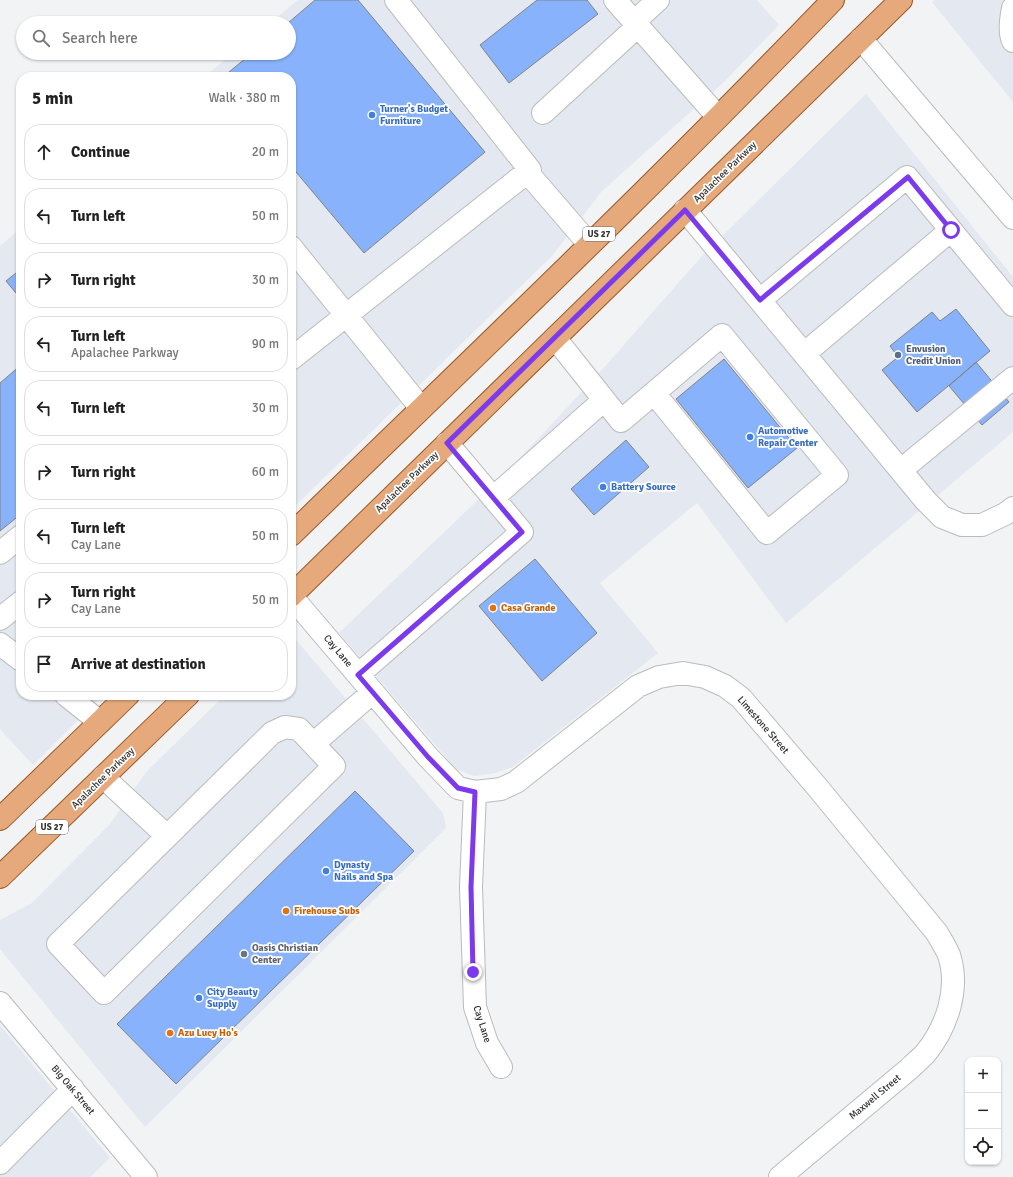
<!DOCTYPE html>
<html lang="en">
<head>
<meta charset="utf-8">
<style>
  :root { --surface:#fff; --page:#f6f6f6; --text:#222; --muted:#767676; --line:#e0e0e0 }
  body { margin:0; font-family:Signika,sans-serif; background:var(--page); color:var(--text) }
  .controls { position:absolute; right:12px; bottom:12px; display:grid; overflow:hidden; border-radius:8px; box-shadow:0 1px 3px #0004 }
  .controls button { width:36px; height:36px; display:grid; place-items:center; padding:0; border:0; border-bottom:1px solid var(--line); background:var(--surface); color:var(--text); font:20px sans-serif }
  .stop { position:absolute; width:12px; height:12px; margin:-9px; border:3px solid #7c3aed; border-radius:50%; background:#fff }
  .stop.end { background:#7c3aed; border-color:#fff; box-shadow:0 1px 4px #0008 }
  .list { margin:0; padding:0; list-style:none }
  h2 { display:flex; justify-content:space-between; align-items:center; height:52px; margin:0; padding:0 16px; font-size:17px }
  h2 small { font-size:13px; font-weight:400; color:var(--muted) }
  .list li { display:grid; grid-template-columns:26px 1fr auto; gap:12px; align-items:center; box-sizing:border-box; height:56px; margin:0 8px 8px; padding:0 8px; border:1px solid var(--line); border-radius:16px }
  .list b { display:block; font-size:15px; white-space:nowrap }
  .list p { margin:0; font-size:13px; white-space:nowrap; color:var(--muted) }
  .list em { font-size:13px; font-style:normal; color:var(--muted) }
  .icon { flex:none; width:22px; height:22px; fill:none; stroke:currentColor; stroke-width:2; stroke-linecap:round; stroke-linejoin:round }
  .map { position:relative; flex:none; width:1013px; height:1177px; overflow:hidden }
  .search { position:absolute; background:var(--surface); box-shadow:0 1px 3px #0004; left:16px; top:16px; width:280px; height:44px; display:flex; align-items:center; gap:10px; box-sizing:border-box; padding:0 14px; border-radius:22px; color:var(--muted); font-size:15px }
  .panel { position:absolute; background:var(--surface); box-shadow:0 1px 3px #0004; left:16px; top:72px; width:280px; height:628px; border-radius:16px }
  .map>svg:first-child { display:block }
  .built { fill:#e4e8f0 }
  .building { fill:#88b3fc; stroke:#828283 }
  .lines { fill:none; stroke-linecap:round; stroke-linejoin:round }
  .minor-casing { stroke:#babbbc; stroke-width:24 }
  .major-casing { stroke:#9a5927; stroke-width:24 }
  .minor { stroke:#fff; stroke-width:22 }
  .major { stroke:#e5a97b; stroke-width:22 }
  .route { stroke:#7c3aed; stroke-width:5 }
  .shop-dot { fill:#3f7fe0; stroke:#fff; stroke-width:1.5 }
  .service-dot { fill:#5c6f8a; stroke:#fff; stroke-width:1.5 }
  .food-dot { fill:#e8710a; stroke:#fff; stroke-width:1.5 }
  .worship-dot { fill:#6b7280; stroke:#fff; stroke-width:1.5 }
  .labels { text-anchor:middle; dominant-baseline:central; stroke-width:3.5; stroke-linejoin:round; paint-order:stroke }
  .shield { fill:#fff; stroke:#6d6d6d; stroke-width:1 }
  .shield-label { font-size:9px; font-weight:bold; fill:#2f2f2f }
  .shop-label { font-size:10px; font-weight:bold; fill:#366cbe; stroke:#fff; text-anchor:start }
  .street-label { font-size:10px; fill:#2f2f2f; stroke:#fff }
  .service-label { font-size:10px; font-weight:bold; fill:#4e5e75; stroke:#fff; text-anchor:start }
  .food-label { font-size:10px; font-weight:bold; fill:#c56008; stroke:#fff; text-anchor:start }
  .worship-label { font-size:10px; font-weight:bold; fill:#5b616d; stroke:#fff; text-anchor:start }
</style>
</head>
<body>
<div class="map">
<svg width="1013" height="1177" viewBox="0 0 1013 1177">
  <rect width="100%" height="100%" fill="#f2f3f4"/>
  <path class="built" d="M298 0H757L779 25 724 82 602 191 552 256 291 510V77H204L233 53H289V23H270Z
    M935 0H1013V102L932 2Z
    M866 94 1013 277V432L786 623 697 503 600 583 658 653 513 767 496 773 474 776 456 769 339 633 508 471 600 372 702 256Z
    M21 228V695H103L33 765 0 729V246Z
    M291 634 443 813 446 828 145 1127 0 949V920L32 903 110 824 146 772 225 695H291Z
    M0 1025 110 1158 90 1177H0Z"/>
  <path class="building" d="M315 0H358L485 152 364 253 291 166V77H223L252 53H289V23H288Z
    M537 0H587L598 14 509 83 480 45Z
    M21 269V299L6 281Z
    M956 309 990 351 917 412 882 370 898 357 890 346 932 312 940 321Z
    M724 359 797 448 748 488 676 399Z
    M976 362 1009 402 982 425 949 386Z
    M21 365V514L0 531V383Z
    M626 440 649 467 594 515 571 489Z
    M535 559 597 633 542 681 479 606Z
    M355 791 414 851 176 1084 117 1024Z"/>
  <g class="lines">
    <defs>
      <path id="minor" d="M615 0 718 117
        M1013 8C1011 19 1009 32 1013 41
        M634 22 658 0
        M861 39 1013 218
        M543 113 638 26
        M527 172 589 244
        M685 210 926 501 942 517 962 525H982L1005 514 1013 508
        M291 247 421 408
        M760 300 907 177 1013 305
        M555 338 621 421 722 335 837 475 767 533 654 393
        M804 354 951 230
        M291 359 530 170 396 0
        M901 470 1013 378
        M493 498 604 400
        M0 553 21 536
        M291 596 428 757 458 788 475 792 501 789 516 782 638 686 659 677 683 673 705 677 725 686 741 698 818 788 937 933C941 940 946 948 949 955 960 989 947 1027 925 1054 920 1059 914 1064 909 1069L780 1177
        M0 619 21 602
        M0 644 21 660
        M358 675 522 532 447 443
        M66 695 100 722
        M285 727 299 729 334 766 104 993 58 944 272 733Z
        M313 744 373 692
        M103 777 167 836
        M475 792 471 887 475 1007 487 1043 501 1067
        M0 1003 146 1177
        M0 1163 73 1089"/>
      <path id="major" d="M291 535C473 358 657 183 833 0
        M291 596 901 0
        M0 819 128 695
        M0 877 188 695"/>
    </defs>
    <use href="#minor" class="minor-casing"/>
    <use href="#major" class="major-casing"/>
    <use href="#minor" class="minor"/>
    <use href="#major" class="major"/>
  </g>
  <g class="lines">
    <path class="route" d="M473 972 471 887 475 792 458 788 428 757 358 675 522 532 447 443 685 210 760 300 908 177 951 230"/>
  </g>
  <g class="shop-dot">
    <circle cx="372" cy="115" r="4"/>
    <circle cx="750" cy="437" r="4"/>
    <circle cx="603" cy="487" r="4"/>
    <circle cx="326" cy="871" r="4"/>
    <circle cx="199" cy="998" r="4"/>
  </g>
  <circle class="service-dot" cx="898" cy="355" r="4"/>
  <g class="food-dot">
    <circle cx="493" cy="608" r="4"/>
    <circle cx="286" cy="911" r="4"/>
    <circle cx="170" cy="1033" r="4"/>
  </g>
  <circle class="worship-dot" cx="244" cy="954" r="4"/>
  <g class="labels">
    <g class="shield">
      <rect x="583" y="227" width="32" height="14" rx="3"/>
      <rect x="36" y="820" width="32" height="14" rx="3"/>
    </g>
    <g class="shield-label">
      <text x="599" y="234">US 27</text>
      <text x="52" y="827">US 27</text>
    </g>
    <g class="shop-label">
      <text x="380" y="109">Turner's Budget<tspan x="380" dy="12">Furniture</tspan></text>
      <text x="758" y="431">Automotive<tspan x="758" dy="12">Repair Center</tspan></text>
      <text x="611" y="487">Battery Source</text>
      <text x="334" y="865">Dynasty<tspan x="334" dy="12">Nails and Spa</tspan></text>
      <text x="207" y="992">City Beauty<tspan x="207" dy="12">Supply</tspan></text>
    </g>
    <g class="street-label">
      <text transform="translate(725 172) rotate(-44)">Apalachee Parkway</text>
      <text transform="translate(407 482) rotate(-44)">Apalachee Parkway</text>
      <text transform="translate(338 651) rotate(50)">Cay Lane</text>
      <text transform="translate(763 725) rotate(49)">Limestone Street</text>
      <text transform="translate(103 778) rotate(-44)">Apalachee Parkway</text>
      <text transform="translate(482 1024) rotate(72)">Cay Lane</text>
      <text transform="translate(73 1090) rotate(50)">Big Oak Street</text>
      <text transform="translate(875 1097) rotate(-40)">Maxwell Street</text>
    </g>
    <g class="service-label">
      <text x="906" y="349">Envusion<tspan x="906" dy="12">Credit Union</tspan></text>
    </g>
    <g class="food-label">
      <text x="501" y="608">Casa Grande</text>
      <text x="294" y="911">Firehouse Subs</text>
      <text x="178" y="1033">Azu Lucy Ho's</text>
    </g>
    <g class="worship-label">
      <text x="252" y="948">Oasis Christian<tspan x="252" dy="12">Center</tspan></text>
    </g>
  </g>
</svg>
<div class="controls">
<button>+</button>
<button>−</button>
<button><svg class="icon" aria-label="locate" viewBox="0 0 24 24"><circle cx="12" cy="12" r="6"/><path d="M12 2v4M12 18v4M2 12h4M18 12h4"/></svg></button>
</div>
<div class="stop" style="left:951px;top:230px"></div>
<div class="stop end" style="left:473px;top:972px"></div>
<div class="search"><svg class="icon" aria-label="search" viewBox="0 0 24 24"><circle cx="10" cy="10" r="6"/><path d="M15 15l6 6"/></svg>Search here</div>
<section class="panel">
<h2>5 min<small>Walk · 380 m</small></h2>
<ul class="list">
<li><svg class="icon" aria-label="ahead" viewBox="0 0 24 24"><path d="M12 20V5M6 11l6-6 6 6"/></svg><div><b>Continue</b></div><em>20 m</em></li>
<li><svg class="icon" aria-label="left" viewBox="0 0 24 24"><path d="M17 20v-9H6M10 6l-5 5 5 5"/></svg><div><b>Turn left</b></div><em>50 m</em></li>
<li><svg class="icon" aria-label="right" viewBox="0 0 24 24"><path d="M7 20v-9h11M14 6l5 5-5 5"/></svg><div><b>Turn right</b></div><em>30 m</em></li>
<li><svg class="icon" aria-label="left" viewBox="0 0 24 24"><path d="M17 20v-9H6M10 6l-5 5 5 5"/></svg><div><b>Turn left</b><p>Apalachee Parkway</p></div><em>90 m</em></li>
<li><svg class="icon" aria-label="left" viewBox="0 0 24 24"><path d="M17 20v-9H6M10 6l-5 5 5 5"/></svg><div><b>Turn left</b></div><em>30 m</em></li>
<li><svg class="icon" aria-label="right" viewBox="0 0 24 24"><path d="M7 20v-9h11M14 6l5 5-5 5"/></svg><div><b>Turn right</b></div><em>60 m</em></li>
<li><svg class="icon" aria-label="left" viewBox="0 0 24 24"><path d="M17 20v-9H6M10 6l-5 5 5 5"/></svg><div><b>Turn left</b><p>Cay Lane</p></div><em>50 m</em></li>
<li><svg class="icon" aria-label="right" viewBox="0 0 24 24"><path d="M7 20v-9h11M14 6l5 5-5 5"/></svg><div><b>Turn right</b><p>Cay Lane</p></div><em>50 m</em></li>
<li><svg class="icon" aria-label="arrive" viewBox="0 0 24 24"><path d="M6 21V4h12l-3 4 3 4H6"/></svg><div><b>Arrive at destination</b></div></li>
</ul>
</section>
</div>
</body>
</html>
